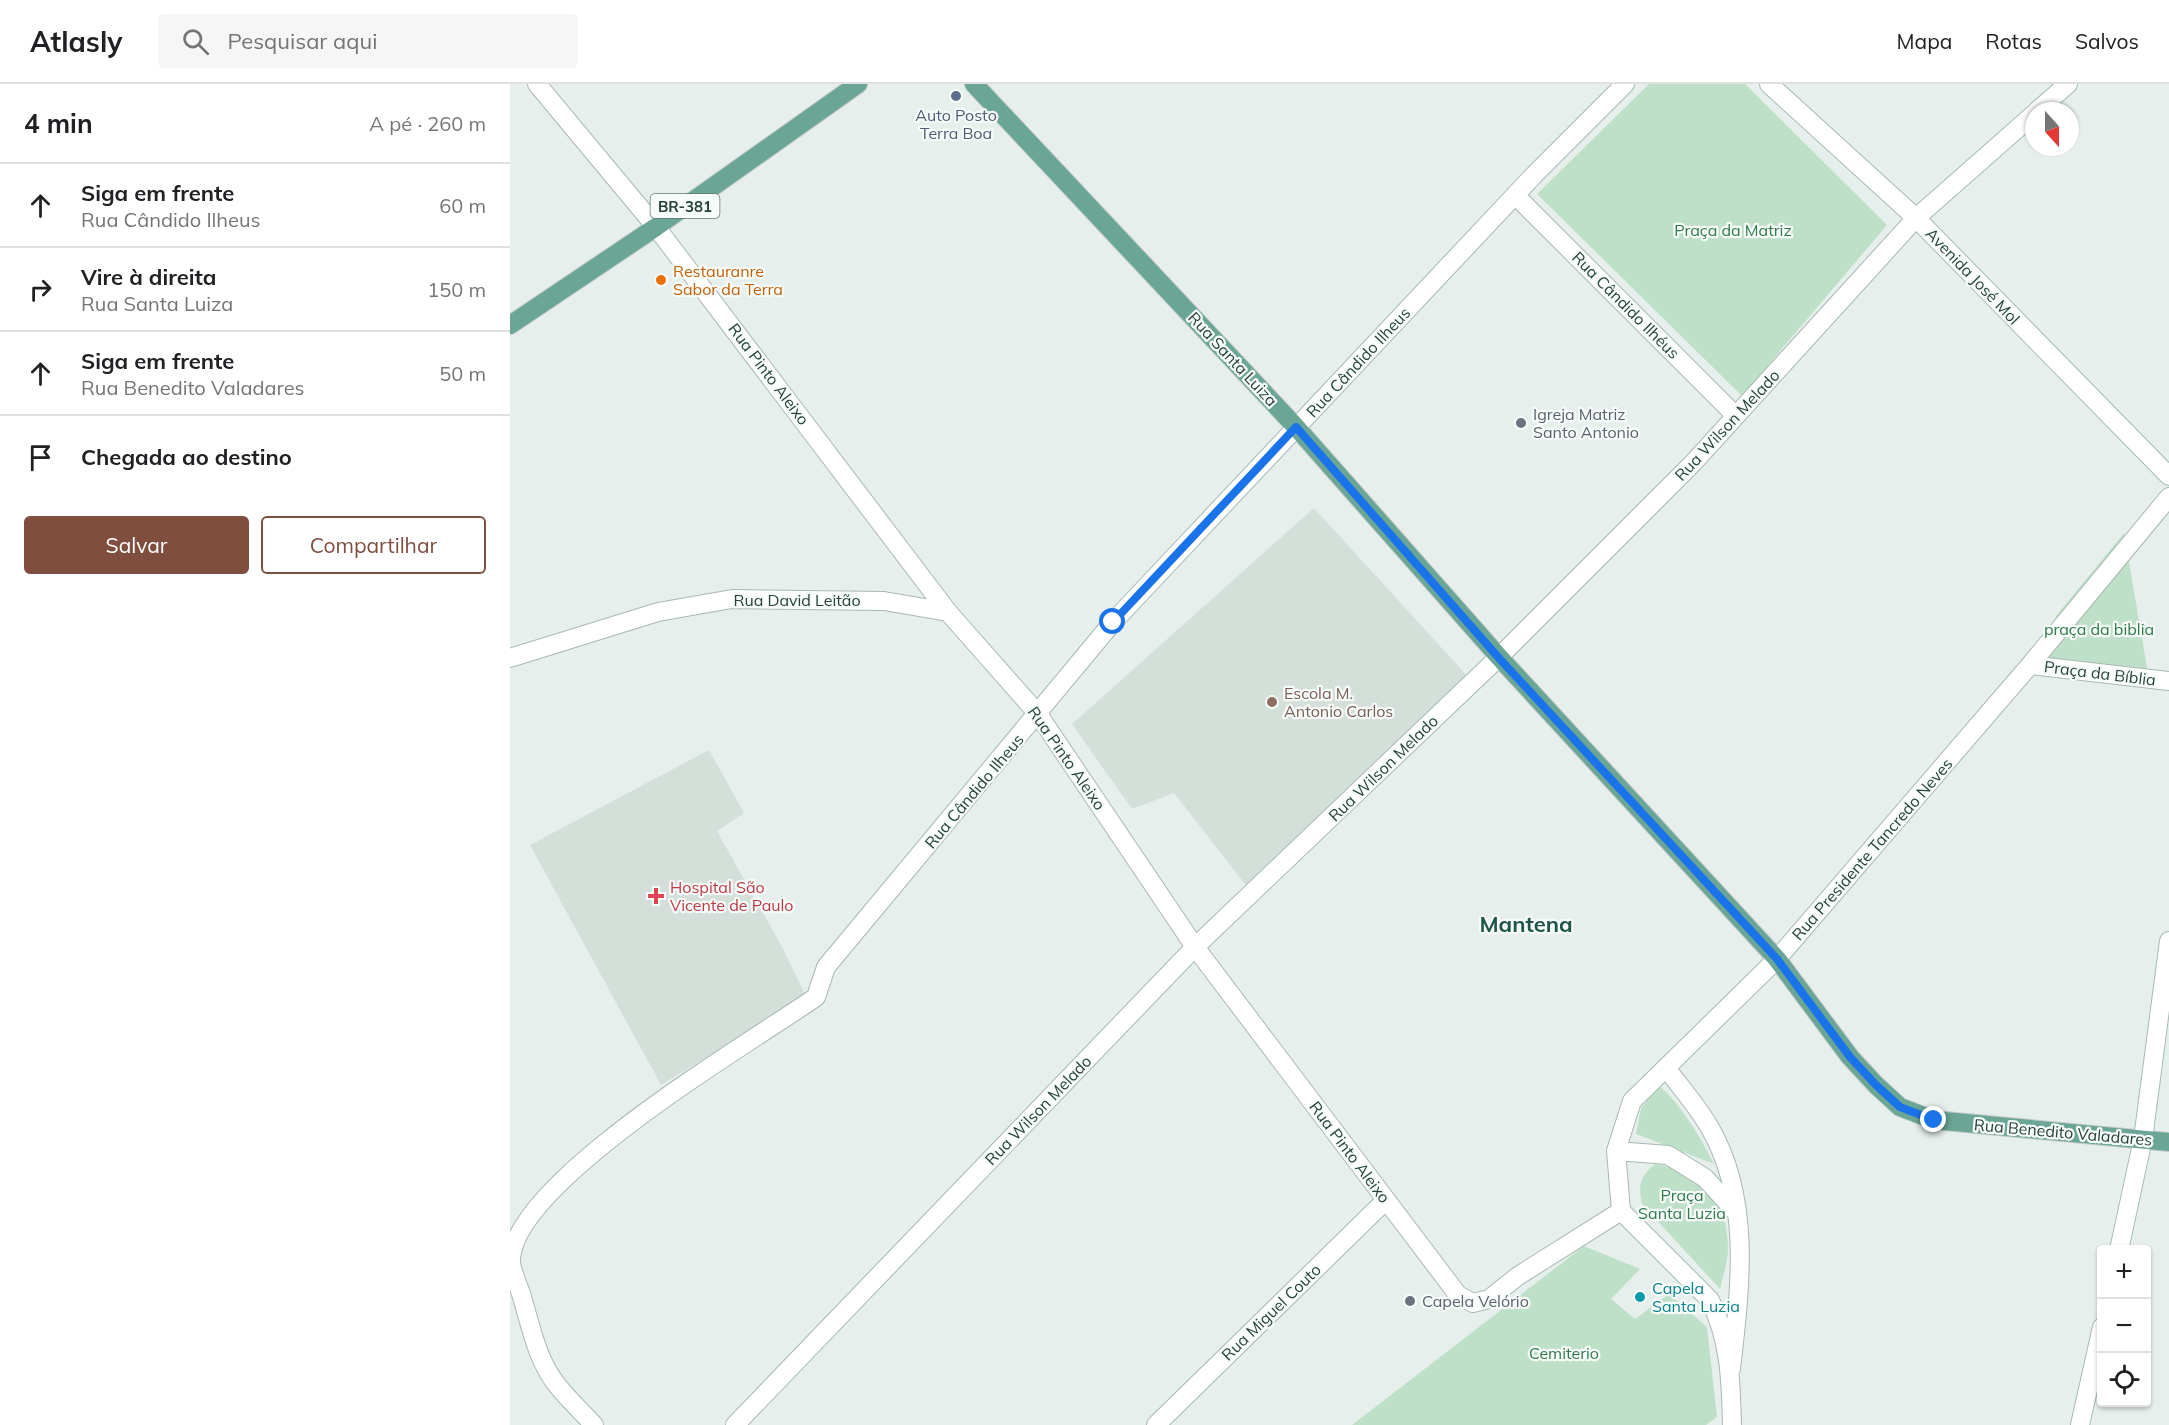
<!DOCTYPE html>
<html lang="pt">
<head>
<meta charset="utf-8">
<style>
  :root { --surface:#fff; --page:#f6f6f6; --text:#202124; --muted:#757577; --line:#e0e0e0; --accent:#7f4e3f }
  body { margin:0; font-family:Mulish,sans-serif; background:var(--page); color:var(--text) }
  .controls { position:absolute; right:18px; bottom:18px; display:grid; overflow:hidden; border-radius:6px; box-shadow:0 2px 4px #0004 }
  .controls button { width:54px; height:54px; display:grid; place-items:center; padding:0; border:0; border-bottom:2px solid var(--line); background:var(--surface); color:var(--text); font:30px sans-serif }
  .compass { position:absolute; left:1515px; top:18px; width:54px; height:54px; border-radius:50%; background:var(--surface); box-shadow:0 2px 4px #0004; rotate:159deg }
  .stop { position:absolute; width:18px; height:18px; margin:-14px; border:4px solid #1a73e8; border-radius:50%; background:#fff }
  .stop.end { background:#1a73e8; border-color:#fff; box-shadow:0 2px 6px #0008 }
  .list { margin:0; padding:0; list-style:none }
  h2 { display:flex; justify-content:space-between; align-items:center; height:78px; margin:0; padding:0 24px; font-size:26px }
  h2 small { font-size:20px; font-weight:400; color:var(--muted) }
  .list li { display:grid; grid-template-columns:39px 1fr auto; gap:18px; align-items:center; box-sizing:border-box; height:84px; padding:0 24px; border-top:2px solid var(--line) }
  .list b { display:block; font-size:22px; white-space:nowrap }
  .list p { margin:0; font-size:20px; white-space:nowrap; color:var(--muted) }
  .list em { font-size:20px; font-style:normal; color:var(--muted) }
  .actions { display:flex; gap:12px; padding:18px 24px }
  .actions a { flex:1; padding:14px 0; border:2px solid var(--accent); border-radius:6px; text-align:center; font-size:21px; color:var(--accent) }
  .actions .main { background:var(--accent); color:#fff }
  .icon { flex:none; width:33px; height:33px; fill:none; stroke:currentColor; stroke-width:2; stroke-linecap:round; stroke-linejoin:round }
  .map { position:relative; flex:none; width:1659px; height:1341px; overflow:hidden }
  header { display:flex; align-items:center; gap:36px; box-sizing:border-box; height:84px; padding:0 30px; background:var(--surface); border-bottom:2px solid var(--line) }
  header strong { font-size:28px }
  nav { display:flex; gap:33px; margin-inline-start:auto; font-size:21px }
  .search { width:420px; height:54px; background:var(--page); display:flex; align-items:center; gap:15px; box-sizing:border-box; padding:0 21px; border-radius:6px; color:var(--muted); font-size:22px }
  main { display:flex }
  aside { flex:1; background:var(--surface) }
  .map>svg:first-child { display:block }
  .built { fill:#d4dfda }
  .green { fill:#bfe0c8 }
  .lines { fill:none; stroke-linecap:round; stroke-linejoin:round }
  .minor-casing { stroke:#a8b8b2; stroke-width:20 }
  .tertiary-casing { stroke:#a8b8b2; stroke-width:20 }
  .secondary-casing { stroke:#a4bbb3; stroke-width:20 }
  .primary-casing { stroke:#c2cac8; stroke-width:20 }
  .minor { stroke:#fff; stroke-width:18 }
  .tertiary { stroke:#fff; stroke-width:18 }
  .secondary { stroke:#fff; stroke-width:18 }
  .primary { stroke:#6aa596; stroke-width:18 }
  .route { stroke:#1a73e8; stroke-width:8 }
  .service-dot { fill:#5c6f8a; stroke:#f7fbf9; stroke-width:2 }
  .food-dot { fill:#e8710a; stroke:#f7fbf9; stroke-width:2 }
  .worship-dot { fill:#6b7280; stroke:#f7fbf9; stroke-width:2 }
  .education-dot { fill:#8d6e63; stroke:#f7fbf9; stroke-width:2 }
  .health-dot { fill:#e0444e; stroke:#f7fbf9; stroke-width:2 }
  .culture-dot { fill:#0f9aa8; stroke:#f7fbf9; stroke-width:2 }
  .labels { text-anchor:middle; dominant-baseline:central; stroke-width:4.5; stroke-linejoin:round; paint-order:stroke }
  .shield { fill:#f7fbf9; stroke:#637a73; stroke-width:1.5 }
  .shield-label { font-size:15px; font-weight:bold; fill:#24423a }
  .service-label { font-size:16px; fill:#4e5e75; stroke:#f7fbf9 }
  .park-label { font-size:16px; fill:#2d7a4b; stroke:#f7fbf9 }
  .food-label { font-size:16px; fill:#c56008; stroke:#f7fbf9; text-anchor:start }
  .street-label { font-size:16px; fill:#24423a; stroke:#f7fbf9 }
  .worship-label { font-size:16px; fill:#5b616d; stroke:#f7fbf9; text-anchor:start }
  .education-label { font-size:16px; fill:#785e54; stroke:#f7fbf9; text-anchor:start }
  .health-label { font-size:16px; fill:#be3a42; stroke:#f7fbf9; text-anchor:start }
  .culture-label { font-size:16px; fill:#0d838f; stroke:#f7fbf9; text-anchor:start }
  .district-label { font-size:22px; font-weight:bold; fill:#1f5548; stroke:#f7fbf9 }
</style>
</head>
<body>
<header>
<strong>Atlasly</strong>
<div class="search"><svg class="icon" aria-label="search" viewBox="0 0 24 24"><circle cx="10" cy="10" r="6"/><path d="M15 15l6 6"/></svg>Pesquisar aqui</div>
<nav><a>Mapa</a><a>Rotas</a><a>Salvos</a></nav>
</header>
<main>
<aside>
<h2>4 min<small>A pé · 260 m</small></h2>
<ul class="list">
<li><svg class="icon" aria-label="ahead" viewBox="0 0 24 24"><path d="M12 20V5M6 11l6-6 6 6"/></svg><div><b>Siga em frente</b><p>Rua Cândido Ilheus</p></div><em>60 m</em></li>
<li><svg class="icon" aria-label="right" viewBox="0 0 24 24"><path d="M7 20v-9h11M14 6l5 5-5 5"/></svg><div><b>Vire à direita</b><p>Rua Santa Luiza</p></div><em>150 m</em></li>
<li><svg class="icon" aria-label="ahead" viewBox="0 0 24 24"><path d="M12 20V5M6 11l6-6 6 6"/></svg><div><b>Siga em frente</b><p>Rua Benedito Valadares</p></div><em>50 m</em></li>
<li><svg class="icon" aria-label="arrive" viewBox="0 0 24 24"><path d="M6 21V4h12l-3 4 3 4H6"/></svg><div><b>Chegada ao destino</b></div></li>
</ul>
<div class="actions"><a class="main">Salvar</a><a>Compartilhar</a></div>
</aside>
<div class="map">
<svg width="1659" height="1341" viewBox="0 0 1659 1341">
  <rect width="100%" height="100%" fill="#e6efeb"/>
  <path class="built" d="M804 424 960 595 738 804 664 709 622 725 562 640Z
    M199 666 234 729 207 747 272 863 296 912 151 1001 20 761Z"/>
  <path class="green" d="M1139 0H1235L1377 141 1232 312 1027 110Z
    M1614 449 1639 595 1529 582 1546 532Z
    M1150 1002C1174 1025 1189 1051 1204 1080L1126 1050 1131 1024Z
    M1145 1080C1192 1087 1218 1115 1218 1164 1218 1178 1213 1192 1210 1205L1132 1120C1128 1100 1130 1093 1145 1080Z
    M1074 1162 1130 1185 1101 1215 1125 1235 1159 1210 1197 1243 1207 1333 1196 1341H842Z"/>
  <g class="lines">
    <defs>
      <path id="minor" d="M1005 111 1226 332
        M146 143 438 528 528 630 685 863 948 1211 963 1219 979 1215 1008 1192 1111 1127
        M0 574 148 528 222 515 374 517 438 528
        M1520 581 1659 597
        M1157 985C1171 1004 1188 1023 1200 1044 1242 1117 1230 1205 1221 1285
        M1106 1067 1158 1071 1195 1094 1226 1128
        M1111 1127 1106 1067 1122 1017 1267 875 1520 581 1659 413
        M1111 1127 1200 1216C1220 1256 1221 1298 1222 1341
        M84 1341C72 1328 58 1315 47 1301 27 1276 21 1243 12 1213 9 1202 2 1189 1 1178 0 1099 245 956 306 913L316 883 603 538 1024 91 1115 0
        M225 1341 685 863 989 573 1184 378 1406 134 1259 0
        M646 1341 876 1116"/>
      <path id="tertiary" d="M27 0 146 143"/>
      <path id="secondary" d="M1527 27 1558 0
        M1524 30 1406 134 1659 392
        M1609 1166 1633 1055 1659 857
        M1570 1341 1592 1243"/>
      <path id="primary" d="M464 0 786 343 989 573 1267 875 1340 973 1366 1001 1390 1023 1424 1036 1659 1058
        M0 241 146 143 348 0"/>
    </defs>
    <use href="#minor" class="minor-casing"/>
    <use href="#tertiary" class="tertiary-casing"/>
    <use href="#secondary" class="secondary-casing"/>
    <use href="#primary" class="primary-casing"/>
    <use href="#minor" class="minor"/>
    <use href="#tertiary" class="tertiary"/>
    <use href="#secondary" class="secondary"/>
    <use href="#primary" class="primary"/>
  </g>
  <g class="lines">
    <path class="route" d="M603 538 786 343 988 573 1267 875 1340 973 1366 1001 1390 1023 1424 1036"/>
  </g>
  <circle class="service-dot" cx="446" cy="12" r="6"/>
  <circle class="food-dot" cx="151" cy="196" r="6"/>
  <g class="worship-dot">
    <circle cx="1011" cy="339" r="6"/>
    <circle cx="900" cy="1217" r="6"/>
  </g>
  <circle class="education-dot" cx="762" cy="618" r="6"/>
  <path class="health-dot" d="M143 803h6v6h6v6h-6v6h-6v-6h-6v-6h6z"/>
  <circle class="culture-dot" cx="1130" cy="1213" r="6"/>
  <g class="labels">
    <rect class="shield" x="140.5" y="110" width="69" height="24" rx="4.5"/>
    <g class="shield-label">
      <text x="175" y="122">BR-381</text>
    </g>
    <g class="service-label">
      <text x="446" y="31">Auto Posto<tspan x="446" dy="18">Terra Boa</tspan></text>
    </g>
    <g class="park-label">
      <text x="1223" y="146">Praça da Matriz</text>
      <text x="1589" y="545">praça da biblia</text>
      <text x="1172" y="1111">Praça<tspan x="1172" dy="18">Santa Luzia</tspan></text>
      <text x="1054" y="1269">Cemiterio</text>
    </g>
    <g class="food-label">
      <text x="163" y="187">Restauranre<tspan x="163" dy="18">Sabor da Terra</tspan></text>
    </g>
    <g class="street-label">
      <text transform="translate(1463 192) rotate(46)">Avenida José Mol</text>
      <text transform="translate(1116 221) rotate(45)">Rua Cândido Ilhéus</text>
      <text transform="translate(723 275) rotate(47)">Rua Santa Luiza</text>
      <text transform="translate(848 278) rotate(-47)">Rua Cândido Ilheus</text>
      <text transform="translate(259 290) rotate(53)">Rua Pinto Aleixo</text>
      <text transform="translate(1217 341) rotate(-47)">Rua Wilson Melado</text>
      <text x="287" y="516">Rua David Leitão</text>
      <text transform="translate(1590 589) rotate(7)">Praça da Bíblia</text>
      <text transform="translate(557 674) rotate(55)">Rua Pinto Aleixo</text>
      <text transform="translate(873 684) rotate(-44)">Rua Wilson Melado</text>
      <text transform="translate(464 707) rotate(-50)">Rua Cândido Ilheus</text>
      <text transform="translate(1362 765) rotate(-49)">Rua Presidente Tancredo Neves</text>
      <text transform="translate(528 1026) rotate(-46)">Rua Wilson Melado</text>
      <text transform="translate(1553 1048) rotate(5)">Rua Benedito Valadares</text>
      <text transform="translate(840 1068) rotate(53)">Rua Pinto Aleixo</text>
      <text transform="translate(761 1228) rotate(-44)">Rua Miguel Couto</text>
    </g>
    <g class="worship-label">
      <text x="1023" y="330">Igreja Matriz<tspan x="1023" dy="18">Santo Antonio</tspan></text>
      <text x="912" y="1217">Capela Velório</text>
    </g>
    <g class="education-label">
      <text x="774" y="609">Escola M.<tspan x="774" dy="18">Antonio Carlos</tspan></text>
    </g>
    <g class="health-label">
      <text x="160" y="803">Hospital São<tspan x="160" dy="18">Vicente de Paulo</tspan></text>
    </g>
    <g class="culture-label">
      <text x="1142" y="1204">Capela<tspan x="1142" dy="18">Santa Luzia</tspan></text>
    </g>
    <g class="district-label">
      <text x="1016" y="840">Mantena</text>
    </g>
  </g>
</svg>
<div class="controls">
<button>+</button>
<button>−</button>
<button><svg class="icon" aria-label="locate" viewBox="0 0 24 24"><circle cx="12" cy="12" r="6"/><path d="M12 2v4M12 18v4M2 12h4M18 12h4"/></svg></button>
</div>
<svg class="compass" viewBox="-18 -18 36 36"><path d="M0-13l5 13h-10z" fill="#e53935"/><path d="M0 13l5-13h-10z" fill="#757577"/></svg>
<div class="stop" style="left:603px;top:538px"></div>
<div class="stop end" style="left:1424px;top:1036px"></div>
</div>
</main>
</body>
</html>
